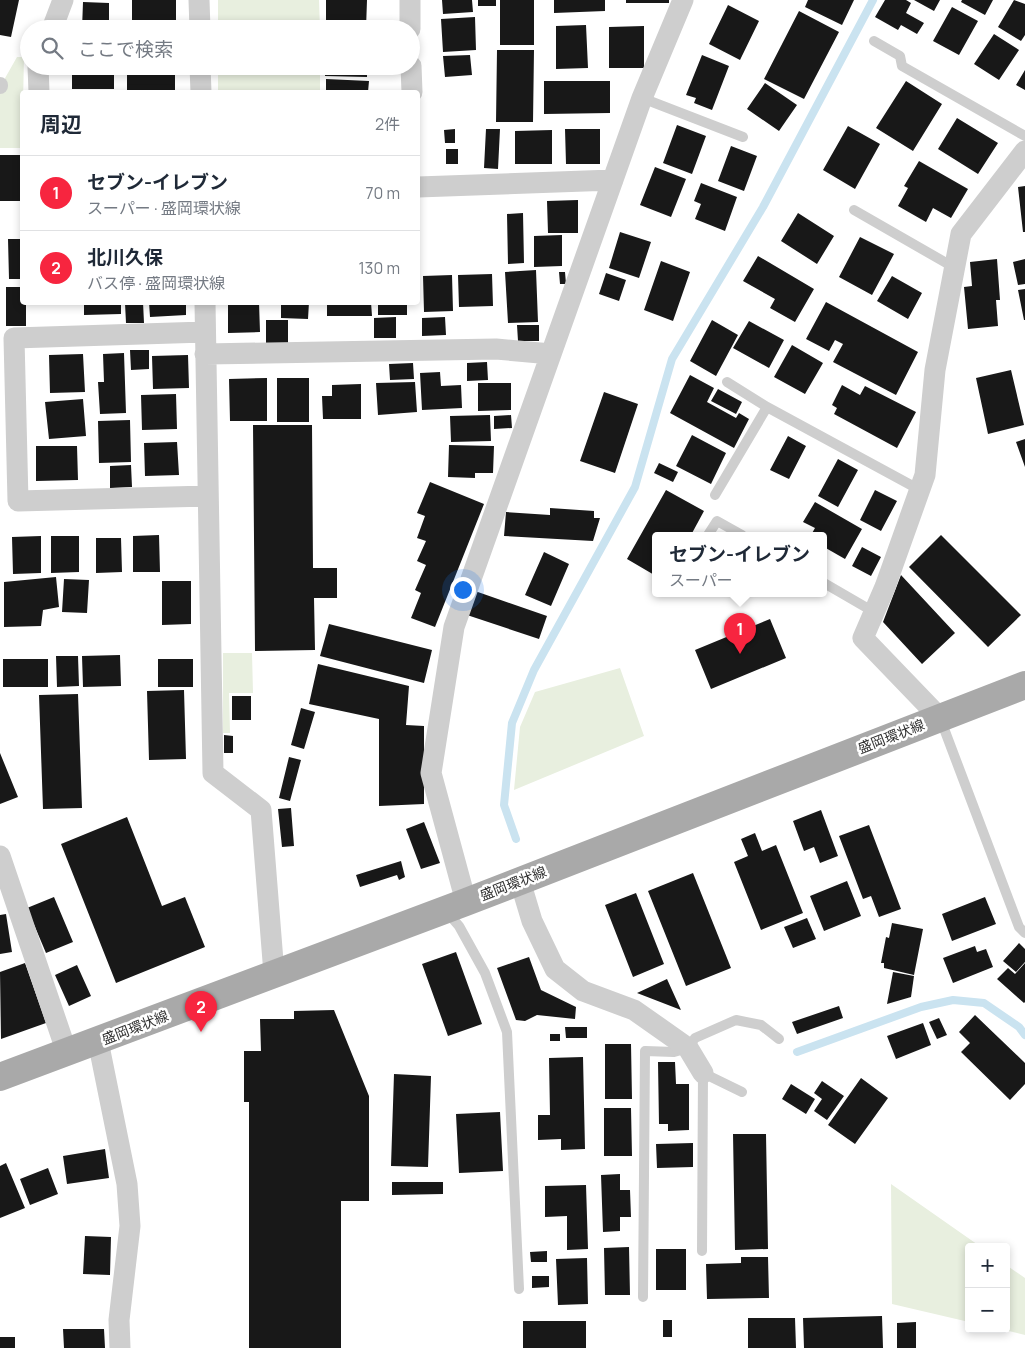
<!DOCTYPE html>
<html lang="ja">
<head>
<meta charset="utf-8">
<style>
  :root { --surface:#fff; --page:#f2f2f3; --text:#1f2937; --muted:#747a83; --line:#e0e1e3; --accent:#f7253f }
  body { margin:0; font-family:Manrope,"Noto Sans JP",sans-serif; background:var(--page); color:var(--text) }
  .controls { position:absolute; right:15px; bottom:15px; display:grid; overflow:hidden; border-radius:5px; box-shadow:0 2px 8px #0003 }
  .controls button { width:45px; height:45px; display:grid; place-items:center; padding:0; border:0; border-bottom:1px solid var(--line); background:var(--surface); color:var(--text); font:25px sans-serif }
  .you { position:absolute; left:462px; top:589px; width:18px; height:18px; margin:-12px; border:4px solid #fff; border-radius:50%; background:#1a73e8; box-shadow:0 0 0 8px #1a73e833 }
  .badge { display:grid; place-items:center; width:32px; height:32px; border-radius:50%; background:var(--accent); color:#fff; font-size:16px; font-weight:700 }
  .pin { position:absolute; translate:-50% -41px; filter:drop-shadow(0 1px 2px #0008) }
  .pin::after { content:''; position:absolute; top:26px; width:18px; height:15px; background:inherit; clip-path:polygon(0 0,100% 0,50% 100%) }
  .popup { position:absolute; left:652px; top:532px; width:175px; height:65px; box-sizing:border-box; display:grid; place-content:center; border-radius:5px; background:var(--surface); filter:drop-shadow(0 1px 4px #0005); font-size:16px; white-space:nowrap; color:var(--muted) }
  .popup b { font-size:19px; color:var(--text) }
  .popup::after { content:''; position:absolute; left:50%; top:100%; margin-left:-10px; border:10px solid transparent; border-top-color:var(--surface) }
  .list { margin:0; padding:0; list-style:none }
  h2 { display:flex; justify-content:space-between; align-items:center; height:65px; margin:0; padding:0 20px; font-size:21px }
  h2 small { font-size:16px; font-weight:400; color:var(--muted) }
  .list li { display:grid; grid-template-columns:32px 1fr auto; gap:15px; align-items:center; box-sizing:border-box; height:75px; padding:0 20px; border-top:1px solid var(--line) }
  .list b { display:block; font-size:19px; white-space:nowrap }
  .list p { margin:0; font-size:16px; white-space:nowrap; color:var(--muted) }
  .list em { font-size:16px; font-style:normal; color:var(--muted) }
  .icon { flex:none; width:28px; height:28px; fill:none; stroke:currentColor; stroke-width:2; stroke-linecap:round; stroke-linejoin:round }
  .map { position:relative; flex:none; width:1025px; height:1348px; overflow:hidden }
  .search { position:absolute; background:var(--surface); box-shadow:0 2px 8px #0003; left:20px; top:20px; width:400px; height:55px; display:flex; align-items:center; gap:12px; box-sizing:border-box; padding:0 18px; border-radius:28px; color:var(--muted); font-size:19px }
  .panel { position:absolute; background:var(--surface); box-shadow:0 2px 8px #0003; left:20px; top:90px; width:400px; height:215px; border-radius:5px }
  .map>svg:first-child { display:block }
  .green { fill:#e8efdf }
  .lines { fill:none; stroke-linecap:round; stroke-linejoin:round }
  .stream { stroke:#cae3f0; stroke-width:8 }
  .building { fill:#181818 }
  .service { stroke:#cecece; stroke-width:10 }
  .pedestrian { stroke:#cecece; stroke-width:16 }
  .minor { stroke:#cecece; stroke-width:21 }
  .primary { stroke:#a9a9a9; stroke-width:28 }
  .labels { text-anchor:middle; dominant-baseline:central; stroke-width:5; stroke-linejoin:round; paint-order:stroke }
  .street-label { font-size:14px; fill:#313131; stroke:#fff }
</style>
</head>
<body>
<div class="map">
<svg width="1025" height="1348" viewBox="0 0 1025 1348">
  <rect width="100%" height="100%" fill="#fff"/>
  <path class="green" d="M218 0H319L320 29H218Z
    M17 57H24L22 148H0V87Z
    M218 66H320V92H218Z
    M223 653H252L253 693H229L230 733H223Z
    M620 668 644 736 514 790 520 727 535 692Z
    M891 1184 981 1247H969V1322L892 1304Z
    M1006 1265 1025 1278V1335L1001 1329H1006Z"/>
  <g class="lines">
    <path class="stream" d="M516 839 504 805 512 723 534 670 635 487 672 359 763 207 873 0
      M797 1052 921 1007 953 1000 984 1003 1019 1027 1025 1035"/>
  </g>
  <path class="building" d="M0 0H19L11 37 0 35Z
    M132 0H176V20L132 21Z
    M326 0H367L366 29H326Z
    M442 0H472L473 12 443 14Z
    M478 0H496V6H478Z
    M500 0H534V45H500Z
    M554 0H605V11L554 13Z
    M626 0H669V3H626Z
    M808 0H854L842 25 805 7Z
    M885 0H906L911 3 906 13 924 23 917 34 901 25 898 30 875 17Z
    M914 0H940L934 11Z
    M962 0H993L985 15 961 2Z
    M1014 0 1025 4V35L1021 41 998 27Z
    M83 2 109 3V29H82Z
    M728 5 759 21 740 60 709 44Z
    M952 7 978 21 959 55 933 41Z
    M799 11 839 32 804 99 764 79Z
    M475 17 476 50 443 52 441 19Z
    M586 25 588 68 556 69V26Z
    M644 26V68H609V27Z
    M994 34 1019 50 999 80 974 64Z
    M497 50H534L533 122H496Z
    M470 55 472 75 445 77 443 56Z
    M702 55 729 66 712 110 694 103 696 98 686 95Z
    M127 66H175V92H127Z
    M325 66H367V77L325 76Z
    M72 68H114V89H72Z
    M1025 70V90L1016 85Z
    M326 79 369 81 368 92H326Z
    M544 81H610V113L544 114Z
    M906 81 942 104 913 151 876 128Z
    M765 83 797 105 779 131 747 109Z
    M957 118 998 143 978 174 938 149Z
    M677 125 706 136 692 174 663 163Z
    M848 126 880 144 855 189 823 170Z
    M455 129V143H445L444 130Z
    M486 129H500L498 169 484 168Z
    M565 129H600V164H566Z
    M552 130V164H515V131Z
    M731 146 757 156 744 191 718 181Z
    M446 149H458V164H446Z
    M0 155H22V201H0Z
    M919 161 968 189 951 218 933 208 926 222 898 206 908 188 904 186Z
    M655 167 686 179 671 217 640 205Z
    M701 183 737 197 725 231 695 219 701 204 694 201Z
    M1025 186V232H1023L1018 187Z
    M578 200V233H548L547 201Z
    M523 213 524 263 508 264 507 214Z
    M798 213 834 236 817 264 781 241Z
    M620 232 651 242 639 278 609 268Z
    M562 235V266L534 267V236Z
    M860 237 894 254 872 295 839 277Z
    M8 239H22V279H9Z
    M758 256 814 289 795 322 770 308 775 299 743 281Z
    M997 259 1000 300H996L998 326 968 329 964 287 972 286 970 262Z
    M1025 259V284L1018 285 1013 262Z
    M661 261 690 272 673 321 644 310Z
    M536 270 538 322 508 323 505 272Z
    M559 272H565L566 284H560Z
    M606 273 626 280 619 301 599 294Z
    M492 274 493 306 459 307 458 275Z
    M452 275 453 311 424 312 423 276Z
    M892 276 922 293 908 319 877 301Z
    M6 287H22V302H26V326H6Z
    M1025 289V320H1024L1018 290Z
    M84 302H121V314L84 315Z
    M143 302 144 323H126L125 303Z
    M149 302H186V315L150 317Z
    M228 302H259L260 332 228 333Z
    M281 302H309L308 319 281 318Z
    M327 302H371L372 316H327Z
    M378 302H407V315H378Z
    M826 302 918 352 896 395 833 362 843 344 835 340 829 351 806 339Z
    M396 317V338H374V318Z
    M445 317 446 335 422 336V318Z
    M266 320H288V343H266Z
    M712 320 738 335 716 376 690 361Z
    M749 321 784 340 769 368 733 348Z
    M517 325H539V341H518Z
    M792 345 823 363 805 394 774 377Z
    M130 350H149V369L131 370Z
    M124 353 126 413 100 414 98 382H104L103 354Z
    M83 354 85 392 50 393 49 355Z
    M188 355 189 388 153 389 152 356Z
    M487 362 488 380 467 381V363Z
    M413 363 414 379 390 380 389 364Z
    M1011 370 1024 425 988 434 976 378Z
    M440 372 441 386 461 385 462 408 422 410 420 373Z
    M690 375 714 388 707 402 736 418 739 413 749 419 734 448 670 413Z
    M267 378V421H230L229 379Z
    M277 378H309V422H277Z
    M415 382 417 412 378 415 376 383Z
    M478 383H511V410L478 411Z
    M361 384V419H323L322 396H332V385Z
    M842 385 860 395 865 386 916 412 897 448 834 414 837 408 832 405Z
    M718 389 742 402 736 414 711 401Z
    M604 392 638 404 615 473 580 461Z
    M176 394 177 429 142 430 141 395Z
    M83 399 86 436 49 439 45 402Z
    M490 415 491 441 451 442 450 416Z
    M511 415 512 428 494 429V416Z
    M130 420 131 462 99 463 98 421Z
    M253 425H312L313 568H337V598H314L315 650 255 651Z
    M692 435 726 453 711 484 676 466Z
    M788 436 806 446 789 479 770 470Z
    M1025 439V467L1016 442Z
    M177 442 179 475 145 476 144 443Z
    M449 445 494 446 493 473H475V478L448 477Z
    M36 446H77L78 480 36 481Z
    M838 459 858 470 838 507 818 496Z
    M659 463 678 472 673 482 654 473Z
    M131 465 132 487 110 488V466Z
    M430 482 484 504 435 627 411 618 421 593 415 590 426 565 417 561 426 541 417 538 425 516 417 513Z
    M666 490 704 511 691 535H656V576L627 559Z
    M875 490 897 501 881 531 860 520Z
    M815 502 862 529 845 559 824 547V535H811L815 528 803 522Z
    M550 508 594 511V518H600L593 541 504 536 506 512 550 515Z
    M159 535 160 572H133V536Z
    M941 535 1021 615 988 647 909 567Z
    M41 536V573L13 574 12 537Z
    M51 536H79V572L51 573Z
    M96 538H121L122 572 96 573Z
    M862 547 881 557 871 576 852 566Z
    M544 552 569 564 551 606 525 595Z
    M901 575 955 633 922 664 883 622Z
    M56 577 59 607 43 610 41 626 4 627V582Z
    M64 579 89 580 87 613 62 612Z
    M162 581H191V624L162 625Z
    M475 591 547 616 539 639 467 615Z
    M770 619 786 658 711 689 695 650Z
    M329 624 432 650 424 683 320 656Z
    M120 655 121 686 83 687 82 656Z
    M56 656H78L79 686 57 687Z
    M3 659H48V687H3Z
    M158 659H193V687H158Z
    M318 664 409 686 406 725 424 726V804L379 806V719L309 704Z
    M184 690 186 759 149 760 147 691Z
    M78 694 82 808 43 809 39 695Z
    M232 696H251V720H232Z
    M301 708 315 712 304 749 291 745Z
    M224 735 233 736V753H224Z
    M0 753 18 797 0 804Z
    M289 757 301 760 290 801 279 798Z
    M291 808 294 846 282 847 278 809Z
    M821 810 838 856 820 863 814 847 804 851 793 821Z
    M127 817 162 906 185 897 205 947 116 983 61 844Z
    M424 822 440 863 421 869 406 829Z
    M869 825 901 909 879 917 871 896 863 899 839 836Z
    M755 833 762 851 776 845 803 913 761 930 734 862 748 856 741 839Z
    M401 861 405 877 399 880 397 875 360 887 356 875Z
    M693 873 731 968 686 986 648 891Z
    M847 881 861 916 824 931 810 896Z
    M636 893 664 964 633 977 605 905Z
    M54 897 73 942 46 953 27 908Z
    M985 897 996 924 952 941 942 914Z
    M6 914 12 952 0 954V915Z
    M807 918 816 939 793 948 784 927Z
    M892 923 923 929 914 975 884 968V963H881L886 937 889 938Z
    M1019 943 1025 949V962L1016 972 1003 961Z
    M975 946 977 952 986 949 993 967 953 983 943 958Z
    M456 952 482 1024 448 1036 422 964Z
    M529 957 541 990 576 1007 575 1019 537 1015 525 1021 516 1020 497 968Z
    M25 963 46 1023 1 1039 0 972Z
    M1025 963V1002L1024 1003 997 979 1008 968 1015 974Z
    M77 965 91 996 69 1006 55 975Z
    M893 972 914 976 911 997 887 1004Z
    M667 979 681 1010 637 993Z
    M839 1006 843 1018 797 1034 792 1022Z
    M334 1010 369 1096V1201H341V1348H249V1102H244V1051H261L260 1019H294V1011Z
    M975 1015 1025 1063V1084L1010 1100 961 1052 970 1043 959 1032Z
    M939 1018 947 1035 937 1039 929 1022Z
    M923 1023 931 1045 896 1059 887 1036Z
    M565 1027H587V1038H566Z
    M550 1034H560V1041H550Z
    M605 1044H631L632 1099H605Z
    M583 1057 585 1149 561 1150V1139L538 1140V1115H550L549 1058Z
    M658 1062H675L676 1084H689V1130L668 1131V1124H659Z
    M394 1074 431 1076 428 1167 391 1166Z
    M861 1078 888 1098 855 1144 828 1125Z
    M822 1081 844 1096 827 1120 814 1111 822 1099 814 1093Z
    M791 1084 815 1099 806 1114 782 1099Z
    M604 1108H631L632 1156H604Z
    M500 1112 503 1171 459 1173 456 1114Z
    M733 1134H766L768 1249 735 1250Z
    M693 1143V1167L657 1168 656 1144Z
    M105 1149 109 1178 67 1184 63 1156Z
    M6 1163 25 1208 0 1218V1166Z
    M48 1168 58 1194 30 1205 20 1179Z
    M620 1174V1190H630L631 1217H620V1231L603 1232 601 1175Z
    M392 1182H443V1194L392 1195Z
    M586 1185 588 1249 567 1250V1216L545 1217V1186Z
    M85 1236 111 1237 110 1275 83 1274Z
    M629 1247 630 1295H605L604 1248Z
    M656 1249H686V1290H656Z
    M547 1251V1262H531L530 1252Z
    M741 1257H768L769 1298 707 1299 706 1264 741 1263Z
    M587 1258 588 1304 558 1305 556 1259Z
    M532 1276H549V1287L532 1288Z
    M882 1316 883 1348H804L803 1318Z
    M748 1318H795L796 1348H748Z
    M663 1320H672V1337H663Z
    M523 1321H586V1348H523Z
    M916 1322V1348H897V1323Z
    M63 1329H104L105 1348H64Z
    M0 1337H15V1348H0Z"/>
  <g class="lines">
    <path class="service" d="M874 41 900 56 902 66 1025 136
      M642 98 743 137
      M854 210 955 268
      M727 382 767 407 920 490
      M715 495 767 407
      M708 535 717 521 742 535
      M824 583 874 612
      M940 718 1019 927 1025 933
      M445 910 459 926 485 973 507 1032 519 1289
      M702 1251 703 1073 742 1092
      M643 1297 645 1051 674 1052 688 1048 695 1038 736 1020 761 1025 779 1039"/>
    <path class="pedestrian" d="M0 85V86"/>
    <path class="minor" d="M199 0 200 29
      M410 0V29
      M52 29 63 0
      M38 66 39 92
      M200 66 201 92
      M411 66 412 92
      M418 187 613 180
      M205 302 213 773 261 810 274 974
      M205 332 14 338 18 501 208 496
      M205 354 496 349 551 354
      M939 717 863 638 885 587 925 475 935 370 961 234 1025 151
      M0 856 67 1053
      M520 881 532 921 555 969 583 991 634 1010 688 1048 703 1073
      M466 902 431 773 454 627 642 98 683 0
      M98 1041 127 1184 130 1226 119 1320 120 1348"/>
    <path class="primary" d="M0 1077 466 902 1025 685"/>
  </g>
  <g class="labels">
    <g class="street-label">
      <text transform="translate(891 736) rotate(-21)">盛岡環状線</text>
      <text transform="translate(513 883) rotate(-21)">盛岡環状線</text>
      <text transform="translate(135 1027) rotate(-21)">盛岡環状線</text>
    </g>
  </g>
</svg>
<div class="controls">
<button>+</button>
<button>−</button>
</div>
<div class="you"></div>
<div class="pin badge" style="left:740px;top:654px">1</div>
<div class="popup"><b>セブン-イレブン</b>スーパー</div>
<div class="pin badge" style="left:201px;top:1032px">2</div>
<div class="search"><svg class="icon" aria-label="search" viewBox="0 0 24 24"><circle cx="10" cy="10" r="6"/><path d="M15 15l6 6"/></svg>ここで検索</div>
<section class="panel">
<h2>周辺<small>2件</small></h2>
<ul class="list">
<li><span class="badge">1</span><div><b>セブン-イレブン</b><p>スーパー · 盛岡環状線</p></div><em>70 m</em></li>
<li><span class="badge">2</span><div><b>北川久保</b><p>バス停 · 盛岡環状線</p></div><em>130 m</em></li>
</ul>
</section>
</div>
</body>
</html>
